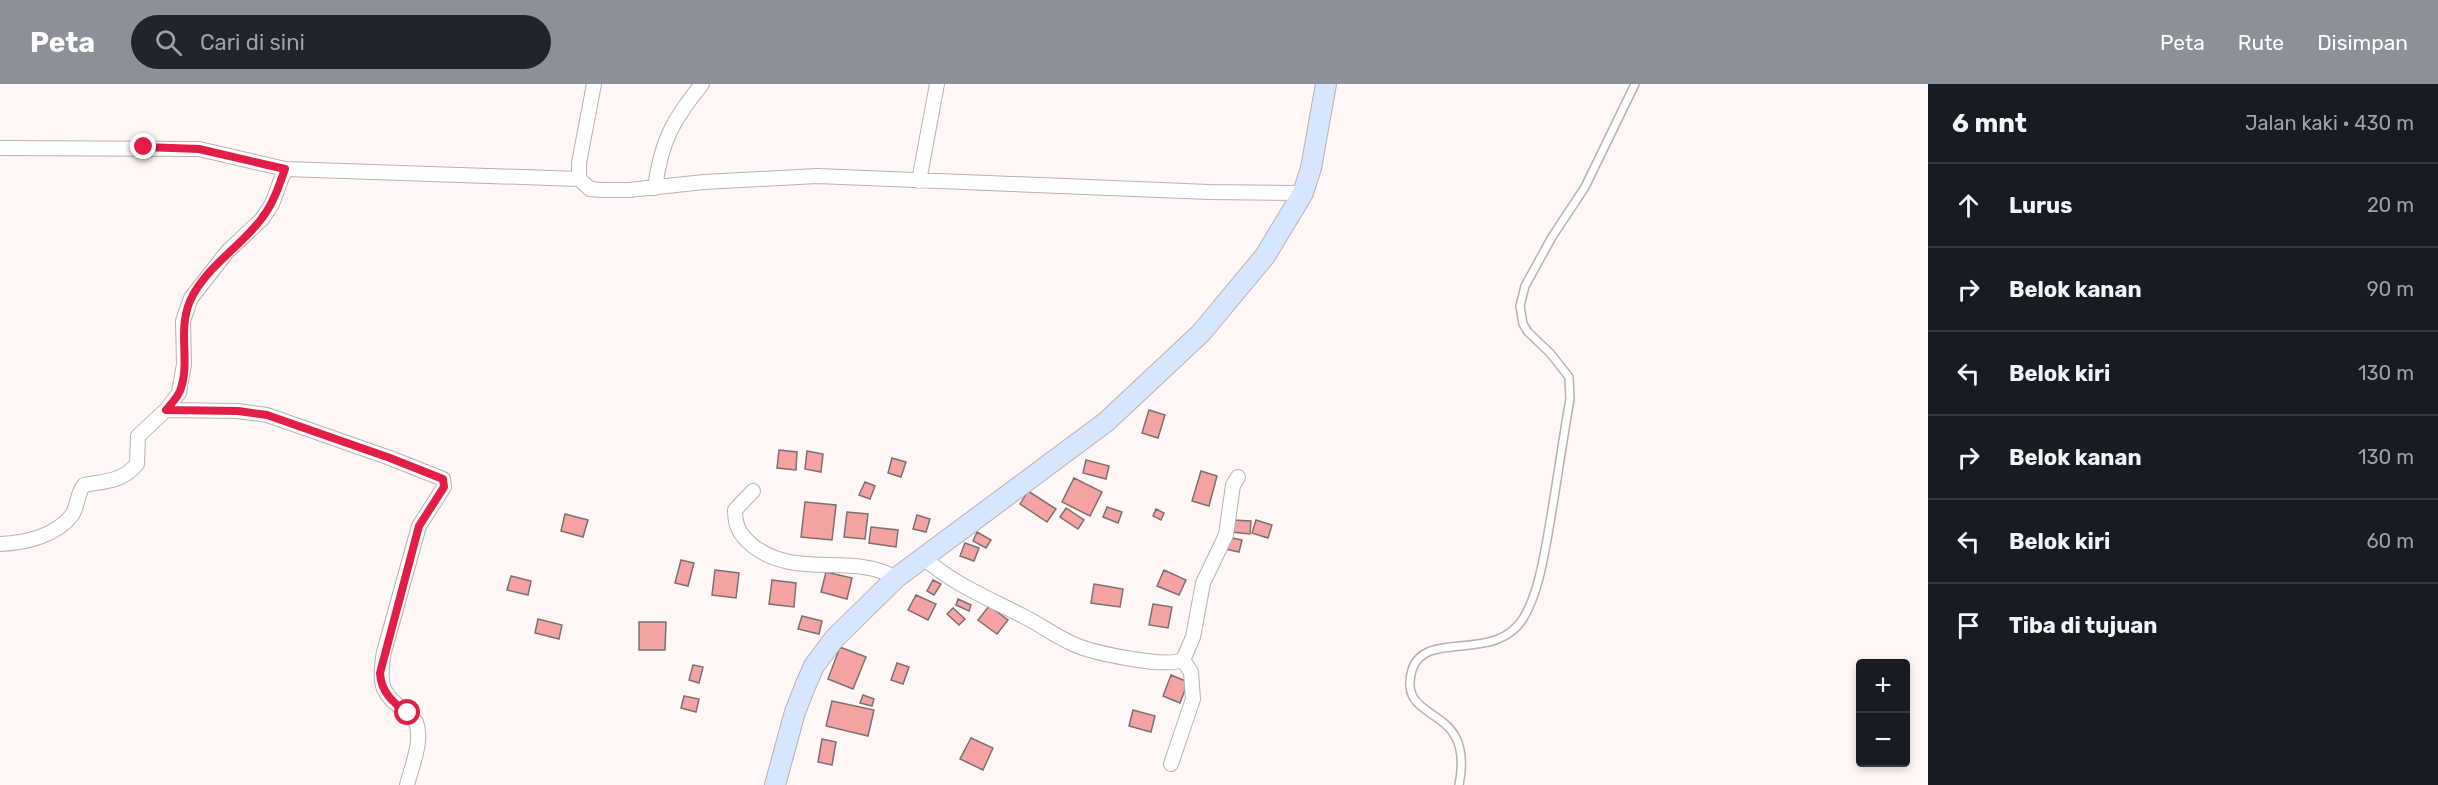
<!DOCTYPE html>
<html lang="id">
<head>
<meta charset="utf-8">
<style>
  :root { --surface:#171b24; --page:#20242c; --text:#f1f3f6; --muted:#9ea1a6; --line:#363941; --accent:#8c9099 }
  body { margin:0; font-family:Rubik,sans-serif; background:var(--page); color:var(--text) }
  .controls { position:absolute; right:18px; bottom:18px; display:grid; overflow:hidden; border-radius:6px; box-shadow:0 3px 9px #0003 }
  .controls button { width:54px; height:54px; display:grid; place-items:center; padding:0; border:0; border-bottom:2px solid var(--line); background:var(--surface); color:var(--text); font:30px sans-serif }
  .stop { position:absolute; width:18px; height:18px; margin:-14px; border:4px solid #e11d48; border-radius:50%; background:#fff }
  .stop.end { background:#e11d48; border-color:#fff; box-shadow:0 2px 6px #0008 }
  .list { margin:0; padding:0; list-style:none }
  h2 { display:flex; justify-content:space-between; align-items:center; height:78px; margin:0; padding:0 24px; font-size:26px }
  h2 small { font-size:20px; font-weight:400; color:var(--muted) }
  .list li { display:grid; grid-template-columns:39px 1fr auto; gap:18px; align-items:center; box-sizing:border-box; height:84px; padding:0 24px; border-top:2px solid var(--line) }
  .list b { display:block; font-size:22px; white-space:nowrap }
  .list em { font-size:20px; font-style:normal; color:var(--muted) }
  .icon { flex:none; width:33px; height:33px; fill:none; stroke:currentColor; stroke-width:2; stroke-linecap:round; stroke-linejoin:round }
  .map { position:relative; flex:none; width:1928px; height:701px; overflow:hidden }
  header { display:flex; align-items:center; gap:36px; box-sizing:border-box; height:84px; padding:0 30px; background:var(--accent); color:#fff }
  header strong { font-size:28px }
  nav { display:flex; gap:33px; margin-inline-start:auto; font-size:21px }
  .search { width:420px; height:54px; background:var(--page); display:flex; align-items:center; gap:15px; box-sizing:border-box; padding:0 21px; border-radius:33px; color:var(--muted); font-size:22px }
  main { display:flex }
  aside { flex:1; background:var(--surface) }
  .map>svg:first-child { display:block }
  .building { fill:#f5a3a2; stroke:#7a7171; stroke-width:1.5 }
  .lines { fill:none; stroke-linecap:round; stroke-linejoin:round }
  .lane-casing { stroke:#b9b0b0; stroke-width:10 }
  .street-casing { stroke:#b9b0b0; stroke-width:16 }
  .secondary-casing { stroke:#b9b0b0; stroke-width:22 }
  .lane { stroke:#fff; stroke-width:7 }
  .street { stroke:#fff; stroke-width:14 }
  .secondary { stroke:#d5e6fe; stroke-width:20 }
  .route { stroke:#e11d48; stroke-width:8 }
</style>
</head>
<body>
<header>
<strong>Peta</strong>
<div class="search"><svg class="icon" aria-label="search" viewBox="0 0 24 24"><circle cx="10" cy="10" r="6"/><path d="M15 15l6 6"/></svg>Cari di sini</div>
<nav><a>Peta</a><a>Rute</a><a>Disimpan</a></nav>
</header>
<main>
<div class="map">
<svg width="1928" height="701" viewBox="0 0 1928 701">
  <rect width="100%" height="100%" fill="#fff7f6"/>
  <path class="building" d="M1149 326 1165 331 1158 354 1142 349Z
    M779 366 797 368 796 386 777 384Z
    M807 367 823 370 821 388 805 385Z
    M892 374 906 378 901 393 888 389Z
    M1086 376 1109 382 1106 395 1083 389Z
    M1201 387 1217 392 1209 422 1192 417Z
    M1074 394 1102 408 1090 432 1062 418Z
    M865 398 875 402 870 415 859 411Z
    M1028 407 1056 425 1047 438 1020 420Z
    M805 418 836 421 832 456 801 453Z
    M1107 423 1122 428 1118 439 1103 433Z
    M1066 424 1084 436 1078 445 1060 433Z
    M1156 425 1164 429 1161 436 1153 432Z
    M847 428 868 430 865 455 844 453Z
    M565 430 588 436 583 453 561 447Z
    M917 431 930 435 926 448 913 445Z
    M1232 436 1251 437 1250 450 1231 448Z
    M1256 436 1272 441 1268 454 1252 449Z
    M871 443 898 446 896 463 869 459Z
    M977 448 991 456 986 464 973 457Z
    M1228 453 1242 456 1239 468 1225 465Z
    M965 459 979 464 974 477 960 472Z
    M681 476 694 479 688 502 675 499Z
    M715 486 739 489 736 514 712 511Z
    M1164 486 1186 496 1179 511 1157 502Z
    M826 488 852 494 847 515 821 508Z
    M511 492 531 497 528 511 507 506Z
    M772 496 796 499 794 523 769 520Z
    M933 496 941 500 934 511 927 507Z
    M1094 500 1123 505 1120 523 1091 519Z
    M916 511 936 520 928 536 908 526Z
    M958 515 971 521 969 527 956 521Z
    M1153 520 1172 523 1168 544 1149 541Z
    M989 522 1008 536 997 550 978 536Z
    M953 524 965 535 959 541 947 530Z
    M802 532 822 537 819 550 798 545Z
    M538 535 562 541 559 555 535 549Z
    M639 538H666L665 566H639Z
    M840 563 866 573 853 605 828 595Z
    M897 579 909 583 903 600 891 596Z
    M693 581 703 583 699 599 689 596Z
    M1171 591 1188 598 1180 619 1163 612Z
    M863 611 874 615 872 622 860 619Z
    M684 612 699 615 696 628 681 624Z
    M832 617 874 626 868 652 826 642Z
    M1133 626 1155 632 1151 648 1129 642Z
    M971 654 993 664 983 686 960 675Z
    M822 655 836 658 832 681 818 678Z"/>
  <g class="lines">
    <defs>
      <path id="lane" d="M1459 701C1462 686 1463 666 1455 652 1440 625 1400 627 1412 586 1425 544 1496 581 1524 533 1538 509 1543 477 1548 450 1556 405 1562 360 1570 315L1569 293 1550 269 1528 248 1523 240 1520 222 1525 202 1552 153 1585 103 1635 0"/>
      <path id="street" d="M594 0 579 79V95L590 105 602 106H629L704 98 817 92 1209 108 1303 109
        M0 64 199 65 285 85 579 95
        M919 97 937 0
        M655 104C661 57 673 36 702 0
        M166 326 238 327 267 331 390 374 443 395 444 403 419 442 384 568C376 613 388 610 416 638 423 657 412 681 407 701
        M753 407 735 426C735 443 740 451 753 462 797 496 852 468 896 494
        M0 460C25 459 56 452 72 431 78 422 77 409 84 401 105 397 122 398 137 380L138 352 166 326 179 309 184 280 183 237 191 214 227 168 262 135 272 120 285 85
        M924 474C953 500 988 514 1023 532 1039 540 1054 551 1071 559 1091 569 1164 584 1183 576L1193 553 1203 499 1226 451 1233 401 1238 393
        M1171 680 1193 615 1191 588 1183 576"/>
      <path id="secondary" d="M775 701 795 628 806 600 814 582 834 555 896 494 1106 338 1201 249 1265 172 1303 109 1311 84 1326 0"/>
    </defs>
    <use href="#lane" class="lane-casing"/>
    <use href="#street" class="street-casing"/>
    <use href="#secondary" class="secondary-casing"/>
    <use href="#lane" class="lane"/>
    <use href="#street" class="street"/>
    <use href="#secondary" class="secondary"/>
  </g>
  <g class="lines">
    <path class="route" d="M144 63 199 65 285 85C279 102 273 120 262 134 241 163 205 183 190 217 177 248 191 278 180 307 177 314 171 320 166 326L238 327 267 331 390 374 443 395 444 403 419 442 380 589C381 608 393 619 408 629"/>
  </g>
</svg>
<div class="controls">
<button>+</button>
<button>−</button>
</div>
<div class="stop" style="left:408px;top:629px"></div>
<div class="stop end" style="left:144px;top:63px"></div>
</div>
<aside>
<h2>6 mnt<small>Jalan kaki · 430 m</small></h2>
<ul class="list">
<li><svg class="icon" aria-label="ahead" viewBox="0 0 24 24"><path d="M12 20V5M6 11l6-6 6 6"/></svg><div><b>Lurus</b></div><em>20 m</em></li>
<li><svg class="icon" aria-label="right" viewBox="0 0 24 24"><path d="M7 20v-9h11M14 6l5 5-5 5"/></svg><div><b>Belok kanan</b></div><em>90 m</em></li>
<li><svg class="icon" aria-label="left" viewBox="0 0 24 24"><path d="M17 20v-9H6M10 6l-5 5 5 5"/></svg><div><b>Belok kiri</b></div><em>130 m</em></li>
<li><svg class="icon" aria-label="right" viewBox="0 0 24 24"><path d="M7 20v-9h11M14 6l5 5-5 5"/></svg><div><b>Belok kanan</b></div><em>130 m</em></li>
<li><svg class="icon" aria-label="left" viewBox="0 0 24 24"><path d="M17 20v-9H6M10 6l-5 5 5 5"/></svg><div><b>Belok kiri</b></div><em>60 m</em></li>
<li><svg class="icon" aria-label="arrive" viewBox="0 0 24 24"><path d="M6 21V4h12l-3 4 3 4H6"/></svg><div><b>Tiba di tujuan</b></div></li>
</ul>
</aside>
</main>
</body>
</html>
